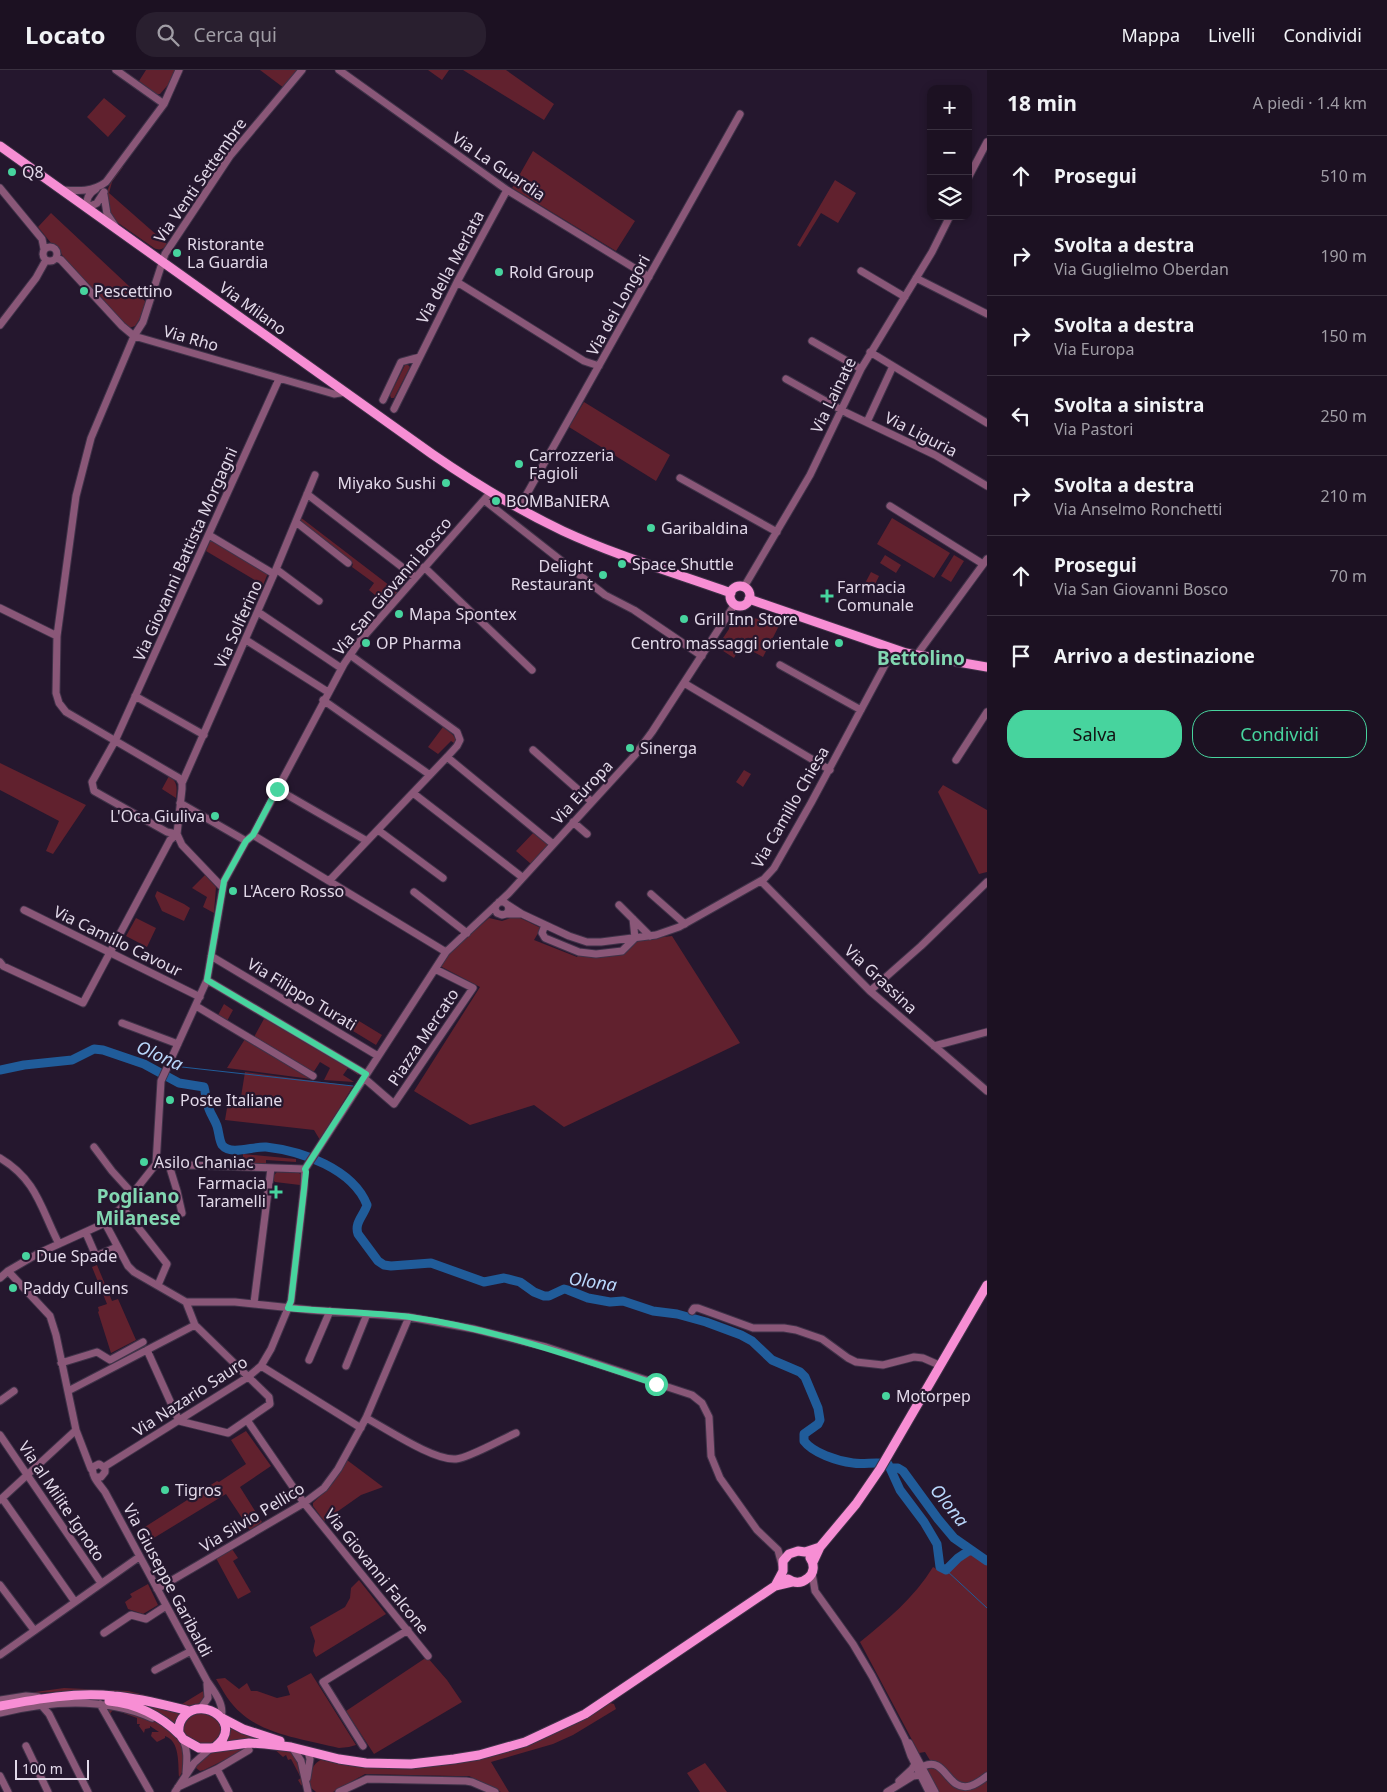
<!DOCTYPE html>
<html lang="it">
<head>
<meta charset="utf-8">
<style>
  :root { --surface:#1c1122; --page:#291f2f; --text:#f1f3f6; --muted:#a09da5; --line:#3a3140; --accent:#47d49e }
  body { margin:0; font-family:"Noto Sans",sans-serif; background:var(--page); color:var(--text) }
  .controls { position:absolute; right:15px; top:15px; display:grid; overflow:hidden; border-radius:10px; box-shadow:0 2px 8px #0003 }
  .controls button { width:45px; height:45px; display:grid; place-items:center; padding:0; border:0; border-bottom:1px solid var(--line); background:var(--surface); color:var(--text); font:25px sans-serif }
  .scale { position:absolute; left:15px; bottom:12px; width:74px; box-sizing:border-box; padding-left:5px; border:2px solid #e2d9e9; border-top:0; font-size:14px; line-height:18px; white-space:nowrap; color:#e2d9e9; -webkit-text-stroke:4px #25172e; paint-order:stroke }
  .stop { position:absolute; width:15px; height:15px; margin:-11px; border:4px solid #47d49e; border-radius:50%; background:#fff }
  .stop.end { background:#47d49e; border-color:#fff; box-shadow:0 1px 5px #0008 }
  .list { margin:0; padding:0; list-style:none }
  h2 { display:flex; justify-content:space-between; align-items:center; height:65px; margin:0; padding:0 20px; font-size:21px }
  h2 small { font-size:16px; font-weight:400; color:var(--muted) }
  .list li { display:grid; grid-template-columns:32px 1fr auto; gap:15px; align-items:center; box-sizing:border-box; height:80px; padding:0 20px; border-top:1px solid var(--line) }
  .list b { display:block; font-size:19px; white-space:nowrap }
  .list p { margin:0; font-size:16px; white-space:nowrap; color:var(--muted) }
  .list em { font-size:16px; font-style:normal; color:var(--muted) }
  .actions { display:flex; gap:10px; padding:15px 20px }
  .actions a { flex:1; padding:11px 0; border:1px solid var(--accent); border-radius:20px; text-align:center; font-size:18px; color:var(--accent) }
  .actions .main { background:var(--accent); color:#111 }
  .icon { flex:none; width:28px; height:28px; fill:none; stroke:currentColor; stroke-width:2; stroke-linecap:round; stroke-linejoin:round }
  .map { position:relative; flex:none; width:987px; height:1722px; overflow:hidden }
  header { display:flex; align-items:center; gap:30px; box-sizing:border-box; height:70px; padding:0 25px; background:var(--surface); border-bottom:1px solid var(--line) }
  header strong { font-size:24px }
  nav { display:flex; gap:28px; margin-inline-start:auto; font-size:18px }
  .search { width:350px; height:45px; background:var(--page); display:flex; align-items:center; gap:12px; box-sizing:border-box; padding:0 18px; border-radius:20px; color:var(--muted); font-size:19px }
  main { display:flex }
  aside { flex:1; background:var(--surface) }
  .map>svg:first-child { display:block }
  .green { fill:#61212e }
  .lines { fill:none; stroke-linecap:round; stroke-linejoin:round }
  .stream { stroke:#205c9a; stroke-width:1 }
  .river { stroke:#205c9a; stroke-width:9 }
  .minor-casing { stroke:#3f3248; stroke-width:9 }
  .major-casing { stroke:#3f3248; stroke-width:11 }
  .minor { stroke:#8a5778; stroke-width:7 }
  .major { stroke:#f78ed4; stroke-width:9 }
  .route { stroke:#47d49e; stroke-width:6 }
  .poi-dot { fill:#47d49e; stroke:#25172e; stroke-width:2 }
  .labels { text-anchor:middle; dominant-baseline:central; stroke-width:4.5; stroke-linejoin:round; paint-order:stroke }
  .street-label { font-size:16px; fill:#e2d9e9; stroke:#25172e }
  .poi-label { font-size:16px; fill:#e2d9e9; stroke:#25172e; text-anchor:start }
  .water-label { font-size:18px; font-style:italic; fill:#bad8fc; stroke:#25172e }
  .quarter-label { font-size:19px; font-weight:bold; fill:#82d7b1; stroke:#25172e }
</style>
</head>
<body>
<header>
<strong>Locato</strong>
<div class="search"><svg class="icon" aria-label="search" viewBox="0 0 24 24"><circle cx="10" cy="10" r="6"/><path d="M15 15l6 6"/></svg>Cerca qui</div>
<nav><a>Mappa</a><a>Livelli</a><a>Condividi</a></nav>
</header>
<main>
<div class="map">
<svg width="987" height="1722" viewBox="0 0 987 1722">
  <rect width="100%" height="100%" fill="#25172e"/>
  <path class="green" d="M146 0H176L173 9 160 24H156L139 11Z
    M260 0H296V1L284 18Z
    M428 0H449L442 10Z
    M463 0H506L554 34 544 50Z
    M104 28 126 46 108 67 87 47Z
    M533 81 635 151 616 181 512 118Z
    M121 97H123L112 112 109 123 167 174C164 179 160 181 154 178L114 150C99 131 108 114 121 97Z
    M835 110 856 123 838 153 821 143 800 177 797 175Z
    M51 143 146 232 141 247 135 256 129 258 126 255 64 188 58 178 51 173 38 157Z
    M405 295H408L410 297 394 328H391L390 325Z
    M584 332 670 385 656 411 569 357Z
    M300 447 398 522 387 535 369 520 374 513 352 497 353 494 298 451Z
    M892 448 950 483 934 508 877 474Z
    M211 469 268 503 263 515 206 481Z
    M885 485 901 495 896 503 880 493Z
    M954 485 964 491 951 512 941 506Z
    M871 502 879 506 871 523 862 519Z
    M764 541 783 548 763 587 741 575 734 588 717 577 729 559V555L735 546 760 549Z
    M443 657 453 665 456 670 454 673 451 671 438 684 428 677Z
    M0 693 86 735 53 784 46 781 59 751 0 720Z
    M744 700 751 704 743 717 736 712Z
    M169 706C178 712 177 718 176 728L162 719Z
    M943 715 987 740V802L979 804 938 722Z
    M535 761 550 774 531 794 516 781Z
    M205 805 216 817 214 843 203 837 207 827 192 818Z
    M157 821 184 834 190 838 184 851 162 841 155 826Z
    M516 846 541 858 534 870 577 887 579 884 593 886H612L625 883 638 870 672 866 740 973 564 1057 534 1035 470 1055 414 1021 480 917 440 896 448 884 489 848 502 851Z
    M136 848 156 858 147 877 126 866Z
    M224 934 233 940 227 951 217 947Z
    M265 947 358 1002V1005L348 998 343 1005 354 1012 324 1010 330 998 320 992 313 1003 254 967Z
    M359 951 382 965 376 975 353 961Z
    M245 969 311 1009 227 998Z
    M245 1002 353 1016 320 1070 314 1060 225 1050 228 1032 240 1033Z
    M243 1084 296 1089V1092L266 1090V1094L243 1093Z
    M277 1102 299 1103 302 1106 301 1114 300 1115 275 1112 273 1110 274 1105Z
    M97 1195 112 1231 118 1229 136 1270 111 1283 98 1242 99 1241 98 1237 107 1234 92 1197Z
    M246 1361 271 1396 240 1417 262 1452 250 1460 226 1424 144 1474 137 1462 217 1411 219 1412 246 1394 231 1370Z
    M347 1390 383 1417 361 1425 324 1451 313 1436V1433L333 1413Z
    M232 1479 238 1488 233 1491 251 1522 238 1529 216 1488Z
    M970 1482 987 1495V1704L970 1714H959L939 1692H931L925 1682 919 1683 860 1572C887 1550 914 1528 933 1497L944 1503Z
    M359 1510 386 1544 316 1587 313 1581 315 1571 310 1557 345 1537 350 1528 351 1518Z
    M148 1514 158 1535 143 1544 128 1539 125 1532 132 1527 130 1524Z
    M427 1587 447 1610 462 1632 374 1684 346 1641Z
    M311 1603 356 1675 349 1677 339 1678C308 1670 265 1665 241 1643 230 1634 223 1621 216 1609L225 1608 239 1619 247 1613 251 1621H257L277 1628 290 1625 287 1616Z
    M64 1618 128 1621 182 1634 205 1620 206 1625 200 1635 190 1637 103 1623 67 1621 21 1624Z
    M135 1632 183 1642 174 1656Z
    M610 1633 614 1634 616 1639 573 1665 553 1674 491 1692 509 1722H501L469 1706H455L365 1704 333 1722H316L309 1716C309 1704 311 1695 322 1689L403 1697 547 1667 580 1650Z
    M111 1637C134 1644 171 1650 182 1673 184 1677 183 1684 184 1689 184 1696 184 1701 179 1707 178 1694 180 1671 165 1666V1668L157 1672 151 1666 152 1662H159L150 1656V1658L145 1659 144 1663 139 1656 140 1654H137V1648L115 1640 112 1641 109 1645 108 1641Z
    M204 1642 218 1648 223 1663 215 1673 200 1675 182 1663C182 1646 190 1645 204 1642Z
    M227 1653 266 1669 224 1673Z
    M255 1674 293 1681 299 1692 303 1716 301 1715 298 1710 301 1708 291 1689 288 1690 286 1685 283 1687 272 1677 253 1676 204 1700 200 1701 196 1698C199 1677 239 1675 255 1674Z
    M705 1693 727 1722H700L687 1703Z
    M931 1696H935L951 1714 958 1718 987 1708V1722H939L926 1699Z"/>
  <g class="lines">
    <path class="stream" d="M173 996 353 1016
      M946 1500 987 1538"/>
    <path class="river" d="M0 1000 24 995 72 990 94 979 103 980 144 994 179 1013 204 1017C206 1024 206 1032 209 1039 211 1045 215 1050 217 1056 219 1062 219 1070 222 1075 231 1086 253 1076 266 1077 302 1081 353 1099 367 1135 364 1145 354 1153 358 1164L378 1191 384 1195 391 1196 431 1193 484 1212 504 1208 520 1212 534 1222 544 1226H549L564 1219 568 1220 588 1228 610 1232 623 1231 653 1241 677 1244 706 1252 741 1265 752 1271 772 1290 800 1302 805 1307 818 1338 820 1350 818 1354 804 1364V1371C813 1383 837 1391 853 1393 864 1395 876 1391 888 1394L890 1398H898L903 1401 938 1449 954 1468 987 1491
      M890 1398 900 1420 924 1452 937 1474 940 1497 946 1500 958 1488 970 1480"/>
    <defs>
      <path id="minor" d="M116 0 164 34
        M339 0 507 120 649 207
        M968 108 987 72
        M0 118 42 169 44 179
        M96 119C88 124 86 129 87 138L97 133 104 122
        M63 120C78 121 93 122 106 112L164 34 179 0
        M104 125 107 144 115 156
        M43 184a7 7 0 1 1 14 0a7 7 0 1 1-14 0Z
        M57 188 61 190 122 256 134 266 334 324 346 322
        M861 201 905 227
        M916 208 987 244
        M457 212 584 291 599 296
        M0 255 36 208 46 190
        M812 271 861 299
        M870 282 987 353
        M786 309 847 343 935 385 987 416
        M383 330 401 292 419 287
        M394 339 457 212 507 120
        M867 352 893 296
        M680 408 777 462
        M307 424 415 507
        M484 430 605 525 634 540 702 586
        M890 436 983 494
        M519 438 740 44
        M296 452 348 493
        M209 465 274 504
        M424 497 532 600
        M276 499 319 531
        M744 517 810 405 861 299 932 182 950 146
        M0 538 57 566
        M258 542 341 598
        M246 570 328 622
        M916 586 987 489
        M780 595 861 640
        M684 613 830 700
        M135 626 204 665
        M323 630 430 705
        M533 680 592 732
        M447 687 553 774
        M956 690 987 642
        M182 713 274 504 315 405
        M277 719 367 771
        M413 723 522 807
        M180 733 246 771
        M573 752 587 764
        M378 760 443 808
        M177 764 167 762 94 721 92 712 115 671 279 309
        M253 765 446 882
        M329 811 447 687 457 676 460 670 457 662 350 585
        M761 811 870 921 987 1021
        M222 817 182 775 177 764 182 719V713L179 708 66 642 59 633 56 623 57 566 76 426 91 368 134 266 143 252 165 184 230 86 302 0
        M414 822 467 863
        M651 824 685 854
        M496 835 495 839 497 843 502 845 506 844 509 840 508 835 504 832H499
        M619 835 650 866
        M24 840 200 927
        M506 844H522L508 835
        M522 844 569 866 587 872H601L656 865 679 857 764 809 774 798 811 733 893 580
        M545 855 542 863 545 868 579 882 596 884 622 881 635 868 633 849
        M211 886 378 986
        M0 892 3 896 83 933 170 770 177 764
        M207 910 366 1004
        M870 921 921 876 987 812
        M196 936 313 1006
        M122 953 178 974
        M934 976 987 962
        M364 1008 394 1034 473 918 435 899
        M94 1077 112 1101 132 1123
        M0 1088C37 1110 41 1139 59 1174
        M156 1094 305 1099
        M169 1095 177 1121 182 1143
        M305 1099 446 882 509 823 635 685 652 662 735 534
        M122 1137 167 1194 158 1215
        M105 1153 128 1196 134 1202 186 1232 195 1255 269 1327 270 1334 228 1363 179 1351 147 1280
        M86 1163 96 1186 117 1177
        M8 1201 50 1246 56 1265 76 1360 91 1399
        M0 1208 8 1201 39 1183 105 1153 122 1137 156 1094 161 1011 207 910 224 811 246 771 253 765 344 594 359 572 490 423
        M186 1232H235L311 1240 409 1247 474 1259 546 1277 692 1325 702 1333 709 1347 711 1386 720 1408 757 1460 778 1480 782 1495
        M254 1233 271 1098
        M692 1241 694 1238H698L753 1258H784L796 1260 822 1269 848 1288 856 1292 883 1295 914 1287 923 1288 939 1295
        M309 1290 330 1241
        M61 1293 97 1282 110 1290 143 1272
        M261 1296 361 1358
        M346 1296 367 1244
        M68 1321 195 1255
        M0 1331 14 1321
        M366 1348C387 1359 434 1391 456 1389 469 1388 502 1369 516 1363
        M247 1350 304 1433 428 1586
        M0 1365 101 1513
        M104 1397 248 1307 261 1296 271 1279 291 1231 304 1119 305 1099
        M96 1407H101L105 1402V1398L99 1394 93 1397C90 1405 100 1415 105 1422L207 1611C214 1621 225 1635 221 1647
        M2 1428 75 1532
        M0 1430 76 1360
        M812 1503 815 1521 853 1574 872 1606 905 1669 911 1686 929 1722
        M0 1515 34 1560
        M157 1519 304 1433 324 1418 338 1399 366 1348 409 1247
        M104 1563 131 1545 146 1549 166 1536
        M0 1585 139 1487
        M155 1600 191 1581
        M0 1630 26 1626 38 1627
        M100 1634 150 1722
        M42 1636 49 1644 88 1722
        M201 1638 208 1628 207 1614
        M0 1643C49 1631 105 1627 152 1648
        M183 1669C188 1681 187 1690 186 1703
        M909 1673 935 1722
        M26 1676 48 1722
        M363 1676 323 1612 408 1560
        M292 1677 301 1691 308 1722
        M924 1696C946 1686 947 1722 970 1716 976 1714 982 1710 987 1706
        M217 1699 229 1722
        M0 1706 8 1722
        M307 1708 310 1689 308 1682
        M899 1711 912 1699 915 1694
        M178 1717 217 1699 249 1680
        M175 1722 194 1693 211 1678
        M339 1722 367 1709 466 1711 472 1712 495 1722
        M887 1722 913 1706 920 1705"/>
      <path id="major" d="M0 76 432 384C474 413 517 439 563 461 617 486 675 503 731 523
        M730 526a10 10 0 1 1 20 0a10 10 0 1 1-20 0Z
        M749 529 906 583 987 597
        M813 1492 820 1477 856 1434 880 1399 987 1215
        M788 1509C795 1514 802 1513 808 1508 814 1503 815 1495 810 1488
        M775 1516 783 1501V1491L789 1484 798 1481 805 1482 820 1477
        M109 1631C135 1633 161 1646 179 1664
        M0 1636C37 1629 76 1622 114 1626 140 1628 165 1635 189 1641
        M222 1648 243 1659 280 1671
        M215 1677C245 1654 204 1626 185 1645 180 1650 178 1655 179 1663L183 1669 199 1678H211L249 1673 265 1674 291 1677 339 1689 366 1693 411 1694 454 1689 479 1685 525 1672 585 1644 775 1516 792 1512"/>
    </defs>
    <use href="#minor" class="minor-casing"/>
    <use href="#major" class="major-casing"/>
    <use href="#minor" class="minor"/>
    <use href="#major" class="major"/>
  </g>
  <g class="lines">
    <path class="route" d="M277 719 253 765 246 771 224 811 207 910 366 1004 305 1099 306 1102 291 1231 288 1238C328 1242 370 1242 410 1247 495 1259 575 1287 656 1314"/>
  </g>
  <g class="poi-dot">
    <circle cx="12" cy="102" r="5"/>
    <circle cx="177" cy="183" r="5"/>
    <circle cx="499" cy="202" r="5"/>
    <circle cx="84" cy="221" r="5"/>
    <circle cx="519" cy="394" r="5"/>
    <circle cx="446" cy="413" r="5"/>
    <circle cx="496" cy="431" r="5"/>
    <circle cx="651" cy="458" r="5"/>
    <circle cx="622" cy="494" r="5"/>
    <circle cx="603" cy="505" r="5"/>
    <path d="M824.5 518.5h5v5h5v5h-5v5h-5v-5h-5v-5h5z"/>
    <circle cx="399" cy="544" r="5"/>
    <circle cx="684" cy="549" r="5"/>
    <circle cx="366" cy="573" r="5"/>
    <circle cx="839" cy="573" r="5"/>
    <circle cx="630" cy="678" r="5"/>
    <circle cx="215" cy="746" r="5"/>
    <circle cx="233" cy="821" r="5"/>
    <circle cx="170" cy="1030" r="5"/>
    <circle cx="144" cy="1092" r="5"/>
    <path d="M273.5 1114.5h5v5h5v5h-5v5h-5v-5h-5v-5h5z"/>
    <circle cx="26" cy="1186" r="5"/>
    <circle cx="13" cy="1218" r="5"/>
    <circle cx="886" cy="1326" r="5"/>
    <circle cx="165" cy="1420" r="5"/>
  </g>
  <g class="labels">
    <g class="street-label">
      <text transform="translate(499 96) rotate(34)">Via La Guardia</text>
      <text transform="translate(200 110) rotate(-55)">Via Venti Settembre</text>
      <text transform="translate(450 197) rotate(-62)">Via della Merlata</text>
      <text transform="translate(618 235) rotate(-61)">Via dei Longori</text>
      <text transform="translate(253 238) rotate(36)">Via Milano</text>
      <text transform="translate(191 268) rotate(16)">Via Rho</text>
      <text transform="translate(833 325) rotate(-64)">Via Lainate</text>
      <text transform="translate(921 364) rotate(27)">Via Liguria</text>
      <text transform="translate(185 484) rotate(-66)">Via Giovanni Battista Morgagni</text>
      <text transform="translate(392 516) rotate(-50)">Via San Giovanni Bosco</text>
      <text transform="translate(238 554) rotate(-66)">Via Solferino</text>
      <text transform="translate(582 722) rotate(-47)">Via Europa</text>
      <text transform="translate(790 737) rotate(-60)">Via Camillo Chiesa</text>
      <text transform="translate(118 871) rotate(26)">Via Camillo Cavour</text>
      <text transform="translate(881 909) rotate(43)">Via Grassina</text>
      <text transform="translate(302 924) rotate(31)">Via Filippo Turati</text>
      <text transform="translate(423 967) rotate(-56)">Piazza Mercato</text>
      <text transform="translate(190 1326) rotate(-33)">Via Nazario Sauro</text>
      <text transform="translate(62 1431) rotate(56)">Via al Milite Ignoto</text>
      <text transform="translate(252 1447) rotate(-31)">Via Silvio Pellico</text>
      <text transform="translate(377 1501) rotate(51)">Via Giovanni Falcone</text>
      <text transform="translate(168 1510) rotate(62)">Via Giuseppe Garibaldi</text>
    </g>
    <g class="poi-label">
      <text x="22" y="102">Q8</text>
      <text x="187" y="174">Ristorante<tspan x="187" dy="18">La Guardia</tspan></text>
      <text x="509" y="202">Rold Group</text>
      <text x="94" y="221">Pescettino</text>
      <text x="529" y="385">Carrozzeria<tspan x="529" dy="18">Fagioli</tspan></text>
      <text x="436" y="413" text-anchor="end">Miyako Sushi</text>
      <text x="506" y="431">BOMBaNIERA</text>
      <text x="661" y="458">Garibaldina</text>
      <text x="632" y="494">Space Shuttle</text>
      <text x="593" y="496" text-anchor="end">Delight<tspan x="593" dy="18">Restaurant</tspan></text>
      <text x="837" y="517">Farmacia<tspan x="837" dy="18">Comunale</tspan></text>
      <text x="409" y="544">Mapa Spontex</text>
      <text x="694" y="549">Grill Inn Store</text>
      <text x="376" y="573">OP Pharma</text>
      <text x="829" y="573" text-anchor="end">Centro massaggi orientale</text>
      <text x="640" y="678">Sinerga</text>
      <text x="205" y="746" text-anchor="end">L'Oca Giuliva</text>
      <text x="243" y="821">L'Acero Rosso</text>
      <text x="180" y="1030">Poste Italiane</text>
      <text x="154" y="1092">Asilo Chaniac</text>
      <text x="266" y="1113" text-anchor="end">Farmacia<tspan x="266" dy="18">Taramelli</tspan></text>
      <text x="36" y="1186">Due Spade</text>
      <text x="23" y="1218">Paddy Cullens</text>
      <text x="896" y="1326">Motorpep</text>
      <text x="175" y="1420">Tigros</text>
    </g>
    <g class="water-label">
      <text transform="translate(160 985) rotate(24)">Olona</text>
      <text transform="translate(593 1211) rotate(8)">Olona</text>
      <text transform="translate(950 1435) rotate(51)">Olona</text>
    </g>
    <g class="quarter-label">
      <text x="921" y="588">Bettolino</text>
      <text x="138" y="1126">Pogliano<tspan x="138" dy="22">Milanese</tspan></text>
    </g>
  </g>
</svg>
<div class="controls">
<button>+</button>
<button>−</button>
<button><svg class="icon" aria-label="layers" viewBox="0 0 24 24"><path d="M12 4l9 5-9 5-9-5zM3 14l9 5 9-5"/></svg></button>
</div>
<div class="scale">100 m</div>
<div class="stop" style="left:656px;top:1314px"></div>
<div class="stop end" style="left:277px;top:719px"></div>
</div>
<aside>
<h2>18 min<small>A piedi · 1.4 km</small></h2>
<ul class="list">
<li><svg class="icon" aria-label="ahead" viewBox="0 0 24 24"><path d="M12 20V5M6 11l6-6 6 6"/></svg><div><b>Prosegui</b></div><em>510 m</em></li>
<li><svg class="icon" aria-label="right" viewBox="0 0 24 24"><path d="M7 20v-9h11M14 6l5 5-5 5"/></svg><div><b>Svolta a destra</b><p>Via Guglielmo Oberdan</p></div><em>190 m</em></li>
<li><svg class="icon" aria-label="right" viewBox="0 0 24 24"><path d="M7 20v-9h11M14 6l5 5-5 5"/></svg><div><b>Svolta a destra</b><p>Via Europa</p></div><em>150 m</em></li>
<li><svg class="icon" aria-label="left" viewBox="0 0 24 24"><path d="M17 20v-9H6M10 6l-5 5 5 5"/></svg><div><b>Svolta a sinistra</b><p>Via Pastori</p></div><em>250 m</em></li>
<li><svg class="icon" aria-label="right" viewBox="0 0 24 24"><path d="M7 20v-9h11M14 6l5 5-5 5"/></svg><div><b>Svolta a destra</b><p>Via Anselmo Ronchetti</p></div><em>210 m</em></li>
<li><svg class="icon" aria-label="ahead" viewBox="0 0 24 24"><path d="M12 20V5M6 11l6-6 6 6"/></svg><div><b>Prosegui</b><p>Via San Giovanni Bosco</p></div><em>70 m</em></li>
<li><svg class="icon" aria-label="arrive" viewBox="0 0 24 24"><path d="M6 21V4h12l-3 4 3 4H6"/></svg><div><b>Arrivo a destinazione</b></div></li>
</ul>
<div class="actions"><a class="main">Salva</a><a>Condividi</a></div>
</aside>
</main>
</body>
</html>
